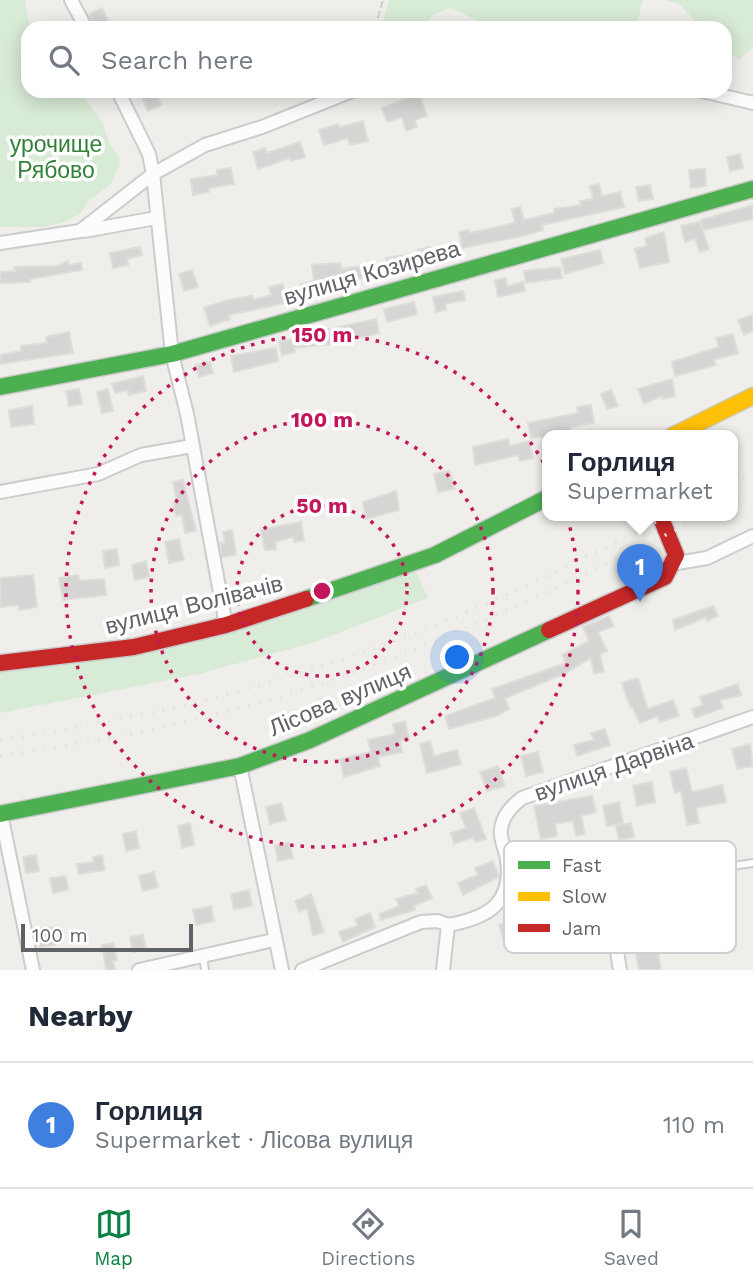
<!DOCTYPE html>
<html lang="en">
<head>
<meta charset="utf-8">
<style>
  :root { --surface:#fff; --page:#f2f2f3; --text:#1f2937; --muted:#747a83; --line:#e0e1e3; --accent:#0b8043 }
  body { margin:0; font-family:"Work Sans",sans-serif; background:var(--page); color:var(--text) }
  .scale { position:absolute; left:21px; bottom:18px; width:172px; box-sizing:border-box; padding-left:7px; border:4px solid #5f6368; border-top:0; font-size:19px; line-height:24px; white-space:nowrap; color:#5f6368; -webkit-text-stroke:5px #fff; paint-order:stroke }
  .you { position:absolute; left:458px; top:658px; width:24px; height:24px; margin:-18px; border:5px solid #fff; border-radius:50%; background:#1a73e8; box-shadow:0 0 0 10px #1a73e833 }
  .badge { display:grid; place-items:center; width:46px; height:46px; border-radius:50%; background:var(--accent); color:#fff; font-size:23px; font-weight:700 }
  .pin { position:absolute; translate:-50% -58px; filter:drop-shadow(0 2px 4px #0008) }
  .pin::after { content:''; position:absolute; top:37px; width:24px; height:21px; background:inherit; clip-path:polygon(0 0,100% 0,50% 100%) }
  .popup { position:absolute; left:542px; top:430px; width:196px; height:91px; box-sizing:border-box; display:grid; place-content:center; border-radius:14px; background:var(--surface); filter:drop-shadow(0 2px 5px #0005); font-size:23px; white-space:nowrap; color:var(--muted) }
  .popup b { font-size:26px; color:var(--text) }
  .popup::after { content:''; position:absolute; left:50%; top:100%; margin-left:-14px; border:14px solid transparent; border-top-color:var(--surface) }
  .list { margin:0; padding:0; list-style:none }
  h2 { display:flex; justify-content:space-between; align-items:center; height:91px; margin:0; padding:0 28px; font-size:30px }
  h2 small { font-size:23px; font-weight:400; color:var(--muted) }
  .list li { display:grid; grid-template-columns:46px 1fr auto; gap:21px; align-items:center; box-sizing:border-box; height:126px; padding:0 28px; border-top:2px solid var(--line) }
  .list b { display:block; font-size:26px; white-space:nowrap }
  .list p { margin:0; font-size:23px; white-space:nowrap; color:var(--muted) }
  .list em { font-size:23px; font-style:normal; color:var(--muted) }
  .icon { flex:none; width:38px; height:38px; fill:none; stroke:currentColor; stroke-width:2; stroke-linecap:round; stroke-linejoin:round }
  .map { position:relative; flex:none; width:753px; height:970px; overflow:hidden }
  .search { position:absolute; background:var(--surface); box-shadow:0 4px 18px #0003; left:21px; right:21px; top:21px; height:77px; display:flex; align-items:center; gap:18px; box-sizing:border-box; padding:0 24px; border-radius:21px; color:var(--muted); font-size:26px }
  .sheet { height:217px; background:var(--surface) }
  nav { display:flex; justify-content:space-around; align-items:center; box-sizing:border-box; height:98px; border-top:2px solid var(--line); background:var(--surface); font-size:19px; color:var(--muted) }
  nav a { display:grid; justify-items:center; gap:4px }
  nav .on { color:var(--accent) }
  .map>svg:first-child { display:block }
  .green { fill:#d8ebd6 }
  .building { fill:#d6d5d3; stroke:#deddd9; stroke-width:2 }
  .lines { fill:none; stroke-linecap:round; stroke-linejoin:round }
  .lane-casing { stroke:#cbcccc; stroke-width:10 }
  .street-casing { stroke:#cbcccc; stroke-width:16 }
  .fast-casing { stroke:#cacacb; stroke-width:19 }
  .slow-casing { stroke:#cacacb; stroke-width:19 }
  .jam-casing { stroke:#cacacb; stroke-width:19 }
  .path { stroke:#cacfcc; stroke-width:2; stroke-dasharray:7 3.5; stroke-linecap:butt }
  .lane { stroke:#fdfcfc; stroke-width:6 }
  .street { stroke:#fdfcfc; stroke-width:12 }
  .fast { stroke:#4caf50; stroke-width:16 }
  .slow { stroke:#ffc107; stroke-width:16 }
  .jam { stroke:#c62828; stroke-width:16 }
  .rail { stroke:#e4e4e4; stroke-width:3.5; stroke-dasharray:2 9; stroke-linecap:butt }
  .ring { fill:none; stroke:#c2185b; stroke-width:3.5; stroke-dasharray:3.5 7 }
  .labels { text-anchor:middle; dominant-baseline:central; stroke-width:7; stroke-linejoin:round; paint-order:stroke }
  .park-label { font-size:23px; fill:#348238; stroke:#fff }
  .street-label { font-size:23px; fill:#5f6368; stroke:#fff }
  .key { fill:#fff; stroke:#cfd0d2; stroke-width:2 }
  .key-label { font-size:19px; fill:#5f6368 }
  .centre { fill:#c2185b; stroke:#fff; stroke-width:3.5 }
  .ring-label { font-size:21px; text-anchor:middle; font-weight:bold; fill:#c2185b; stroke:#fff; stroke-width:7; stroke-linejoin:round; paint-order:stroke }
</style>
</head>
<body>
<div class="map">
<svg width="753" height="970" viewBox="0 0 753 970">
  <rect width="100%" height="100%" fill="#efeeea"/>
  <path class="green" d="M0 0H25L30 28 28 91H79L102 122 109 143 119 157 120 164 111 184 89 201 80 214 67 221 45 227H0Z
    M389 0H643L636 28H494L451 8 432 15 425 28H381Z
    M666 0H753V48L739 59 725 49V28H702L679 4Z
    M414 567 428 598 315 642 199 674 0 713V667L115 653Z"/>
  <path class="building" d="M102 8 109 23 95 28 89 14Z
    M145 91H154L161 105 148 111 140 93Z
    M419 94 427 116 415 120 417 127 406 131 402 117 387 122 382 108Z
    M363 121 368 141 350 145 348 138 324 145 319 130 338 124 340 127Z
    M300 142 305 157 291 161 290 158 258 169 253 152 265 148 267 153Z
    M740 154 743 168 730 171 727 157Z
    M231 168 234 184 209 188V192L193 195 191 179 217 175V170Z
    M705 169 706 186 691 188 689 170Z
    M599 184 602 196 620 192 624 207 542 225 543 230 518 237 462 248 459 232 469 230 470 233 515 223 512 209 520 207 524 220 554 213V209L581 205 580 201 593 199 590 186Z
    M650 185 653 199 639 201 636 187Z
    M753 205V219L703 230 701 220Z
    M700 222 709 249 700 252 695 239 685 242 681 226Z
    M664 232 669 262 640 268 635 249 647 246 645 238Z
    M140 247 142 255 127 259 128 265 113 268 110 253Z
    M430 247 433 262 402 267 403 270 343 282 344 287 323 291V295L229 315 230 319 210 326 204 308 228 300 252 296 253 300 271 295 269 287 283 284 284 293 302 288 301 284 314 281 312 265 340 263 341 269 387 262 386 258 418 253 417 250Z
    M600 250 603 263 565 274 561 259Z
    M68 261V265L81 263 82 270 30 279V282L1 283 0 272 15 271 14 267 57 266Z
    M560 267 562 278 526 283 524 271Z
    M192 270 198 287 184 291 179 274Z
    M506 278 507 286 523 282 525 291 498 297 495 280Z
    M463 291 465 300 445 304 446 310 436 312 433 297Z
    M414 302 417 314 387 322 384 309Z
    M753 315V331L744 335 738 320Z
    M376 319 379 333 333 344 294 348 295 352 282 355 279 341 311 338 310 333Z
    M69 332 73 353 0 364V355L21 351V346L47 343 46 337Z
    M733 334 738 353 714 360 716 365 675 376 672 362 719 347 716 338Z
    M276 348 278 361 234 372 231 356Z
    M210 362 213 373 199 377 196 365Z
    M143 376 146 391 129 395 128 390 115 393 112 384Z
    M672 379 675 396 663 399 662 396 644 404 638 389Z
    M79 389 82 404 69 406 66 391Z
    M108 389 113 411 102 413 97 392Z
    M611 390 618 406 607 409 601 394Z
    M591 405 594 423 570 427 571 431 556 435 531 438 528 423 578 413 577 407Z
    M32 406 34 424 11 427 9 410Z
    M508 439 510 446 529 441 533 458 520 461 518 455 475 465 473 447Z
    M450 471 454 489 438 492 434 474Z
    M183 480 196 531 185 533 182 515 176 516 173 503 177 502 173 482Z
    M396 491 399 510 366 519 363 502Z
    M301 522 304 540 294 542 293 537 275 542 276 549 265 550 261 530Z
    M232 530 236 555 222 557 220 543H225L223 532Z
    M179 539 184 560 169 563 165 542Z
    M117 549 119 565 105 568 103 551Z
    M146 561 149 577 135 580 132 565Z
    M33 575 37 607 19 610 18 605 0 607V578Z
    M78 575 80 581 104 579 106 595 63 600 59 578Z
    M713 606 718 616 707 621 706 617 675 630 673 620Z
    M609 616 614 626 598 632 607 651 600 654 604 671 594 674 591 658 564 674 505 698 509 709 496 716 449 729 445 716 495 698 492 689 566 663 562 655 589 641 583 627Z
    M638 678 648 709 673 700 679 716 660 722 657 716 640 723 632 706 630 707 622 683Z
    M738 684 741 695 720 700 723 708 695 718 692 709 703 705 700 697Z
    M405 721 409 739 400 741 402 752 378 757 380 766 344 777 340 759 371 752 368 740 395 734 393 724Z
    M605 729 610 745 577 756 574 745 594 740 591 733Z
    M430 741 434 756 457 750 461 764 427 773 420 744Z
    M750 744 753 766 737 769 732 749Z
    M538 752 543 772 526 776 521 756Z
    M498 766 505 786 487 791 480 772Z
    M686 768 692 792 722 785 726 802 696 808 699 823 687 825 681 791 675 793 670 772Z
    M652 782 655 802 637 806 633 786Z
    M592 796 596 812 581 816 585 834 576 836 573 821 555 824 557 836 541 839 534 806Z
    M619 802 623 823 607 826 603 806Z
    M281 803 286 820 270 824 266 807Z
    M474 808 486 839 475 842 473 837 454 844 451 833 466 828 460 813Z
    M190 823 194 845 182 848 178 826Z
    M631 823 634 837 619 840 616 826Z
    M136 831 139 848 126 851 123 834Z
    M289 843 293 858 278 861 275 846Z
    M534 848 538 866 522 870 517 852Z
    M36 855 39 871 26 873 23 857Z
    M102 855 105 870 79 874 77 864 94 862 93 857Z
    M493 861 499 877 463 895 458 883 478 875 475 868Z
    M154 872 158 887 143 891 139 876Z
    M66 876 68 890 53 893 50 878Z
    M426 885 432 898 414 906 415 910 381 920 379 914 399 906 396 899 418 893 416 889Z
    M249 890 252 906 234 909 231 894Z
    M311 894 324 932 313 935 307 908 299 912 295 901Z
    M654 895 657 922 680 919 683 948 658 951 661 970H639L631 929 640 928 636 897Z
    M211 906 214 921 196 925 193 910Z
    M370 913 375 927 343 942 339 932 358 926 355 919Z
    M522 919 527 937 505 944 499 925Z
    M53 927 56 945 40 947 37 929Z
    M143 935 146 950 133 952 130 937Z
    M114 943 117 960 113 961 115 970H106L102 945Z"/>
  <g class="lines">
    <defs>
      <path id="lane" d="M594 887 753 863
        M203 957 205 970"/>
      <path id="street" d="M71 0 86 28
        M118 91 149 154 153 174 172 354 187 414 226 625
        M702 91 753 103
        M84 231 156 218
        M0 243 80 231 153 174 205 145 262 127 352 91
        M0 492 98 474 141 455 192 446
        M677 563 707 558 753 536
        M240 766 282 970
        M1 814 33 970
        M508 889C600 878 605 873 620 970
        M448 925C487 918 513 904 507 860 506 850 499 838 501 829 503 815 511 807 522 798L753 717
        M139 970 274 940
        M302 970 421 922 438 921 448 925
        M443 970 448 925"/>
      <path id="fast" d="M0 387 172 354 753 189
        M306 599 435 555 547 498
        M0 814 240 766 310 740 549 630"/>
      <path id="slow" d="M672 436 753 396"/>
      <path id="jam" d="M549 630 665 577 676 555 660 516
        M0 663 134 647 226 625 306 599"/>
    </defs>
    <use href="#lane" class="lane-casing"/>
    <use href="#street" class="street-casing"/>
    <use href="#fast" class="fast-casing"/>
    <use href="#slow" class="slow-casing"/>
    <use href="#jam" class="jam-casing"/>
    <path class="path" d="M375 28 383 0"/>
    <use href="#lane" class="lane"/>
    <use href="#street" class="street"/>
    <use href="#fast" class="fast"/>
    <use href="#slow" class="slow"/>
    <use href="#jam" class="jam"/>
    <path class="rail" d="M733 484 753 474
      M733 502 753 493
      M0 740C123 722 244 694 362 653 467 617 568 567 667 516
      M0 756C125 738 252 711 371 666 485 624 595 570 704 516"/>
  </g>
  <g class="ring">
    <circle cx="322" cy="591" r="85"/>
    <circle cx="322" cy="591" r="171"/>
    <circle cx="322" cy="591" r="256"/>
  </g>
  <g class="labels">
    <g class="park-label">
      <text x="56" y="144">урочище<tspan x="56" dy="26">Рябово</tspan></text>
    </g>
    <g class="street-label">
      <text transform="translate(372 273) rotate(-16)">вулиця Козирева</text>
      <text transform="translate(194 605) rotate(-14)">вулиця Волівачів</text>
      <text transform="translate(340 700) rotate(-23)">Лісова вулиця</text>
      <text transform="translate(614 767) rotate(-19)">вулиця Дарвіна</text>
    </g>
  </g>
  <rect x="504" y="841" width="232" height="112" rx="10" class="key"/>
  <rect x="518" y="861" width="32" height="8" fill="#4caf50"/>
  <rect x="518" y="892" width="32" height="9" fill="#ffc107"/>
  <rect x="518" y="924" width="32" height="8" fill="#c62828"/>
  <g class="key-label">
    <text x="562" y="872">Fast</text>
    <text x="562" y="903">Slow</text>
    <text x="562" y="935">Jam</text>
  </g>
  <circle cx="322" cy="591" r="10" class="centre"/>
  <g class="ring-label">
    <text x="322" y="342">150 m</text>
    <text x="322" y="427">100 m</text>
    <text x="322" y="513">50 m</text>
  </g>
</svg>
<div class="scale">100 m</div>
<div class="you"></div>
<div class="pin badge" style="left:640px;top:602px;background:#3f7fe0">1</div>
<div class="popup"><b>Горлиця</b>Supermarket</div>
<div class="search"><svg class="icon" aria-label="search" viewBox="0 0 24 24"><circle cx="10" cy="10" r="6"/><path d="M15 15l6 6"/></svg>Search here</div>
</div>
<section class="sheet">
<h2>Nearby<small></small></h2>
<ul class="list">
<li><span class="badge" style="background:#3f7fe0">1</span><div><b>Горлиця</b><p>Supermarket · Лісова вулиця</p></div><em>110 m</em></li>
</ul>
</section>
<nav>
<a class="on"><svg class="icon" aria-label="map" viewBox="0 0 24 24"><path d="M3 6l6-2 6 2 6-2v14l-6 2-6-2-6 2zM9 4v14M15 6v14"/></svg>Map</a>
<a><svg class="icon" aria-label="directions" viewBox="0 0 24 24"><path d="M12 3l9 9-9 9-9-9zM9 14v-3h6M13 9l2 2-2 2"/></svg>Directions</a>
<a><svg class="icon" aria-label="saved" viewBox="0 0 24 24"><path d="M7 4h10v16l-5-4-5 4z"/></svg>Saved</a>
</nav>
</body>
</html>
